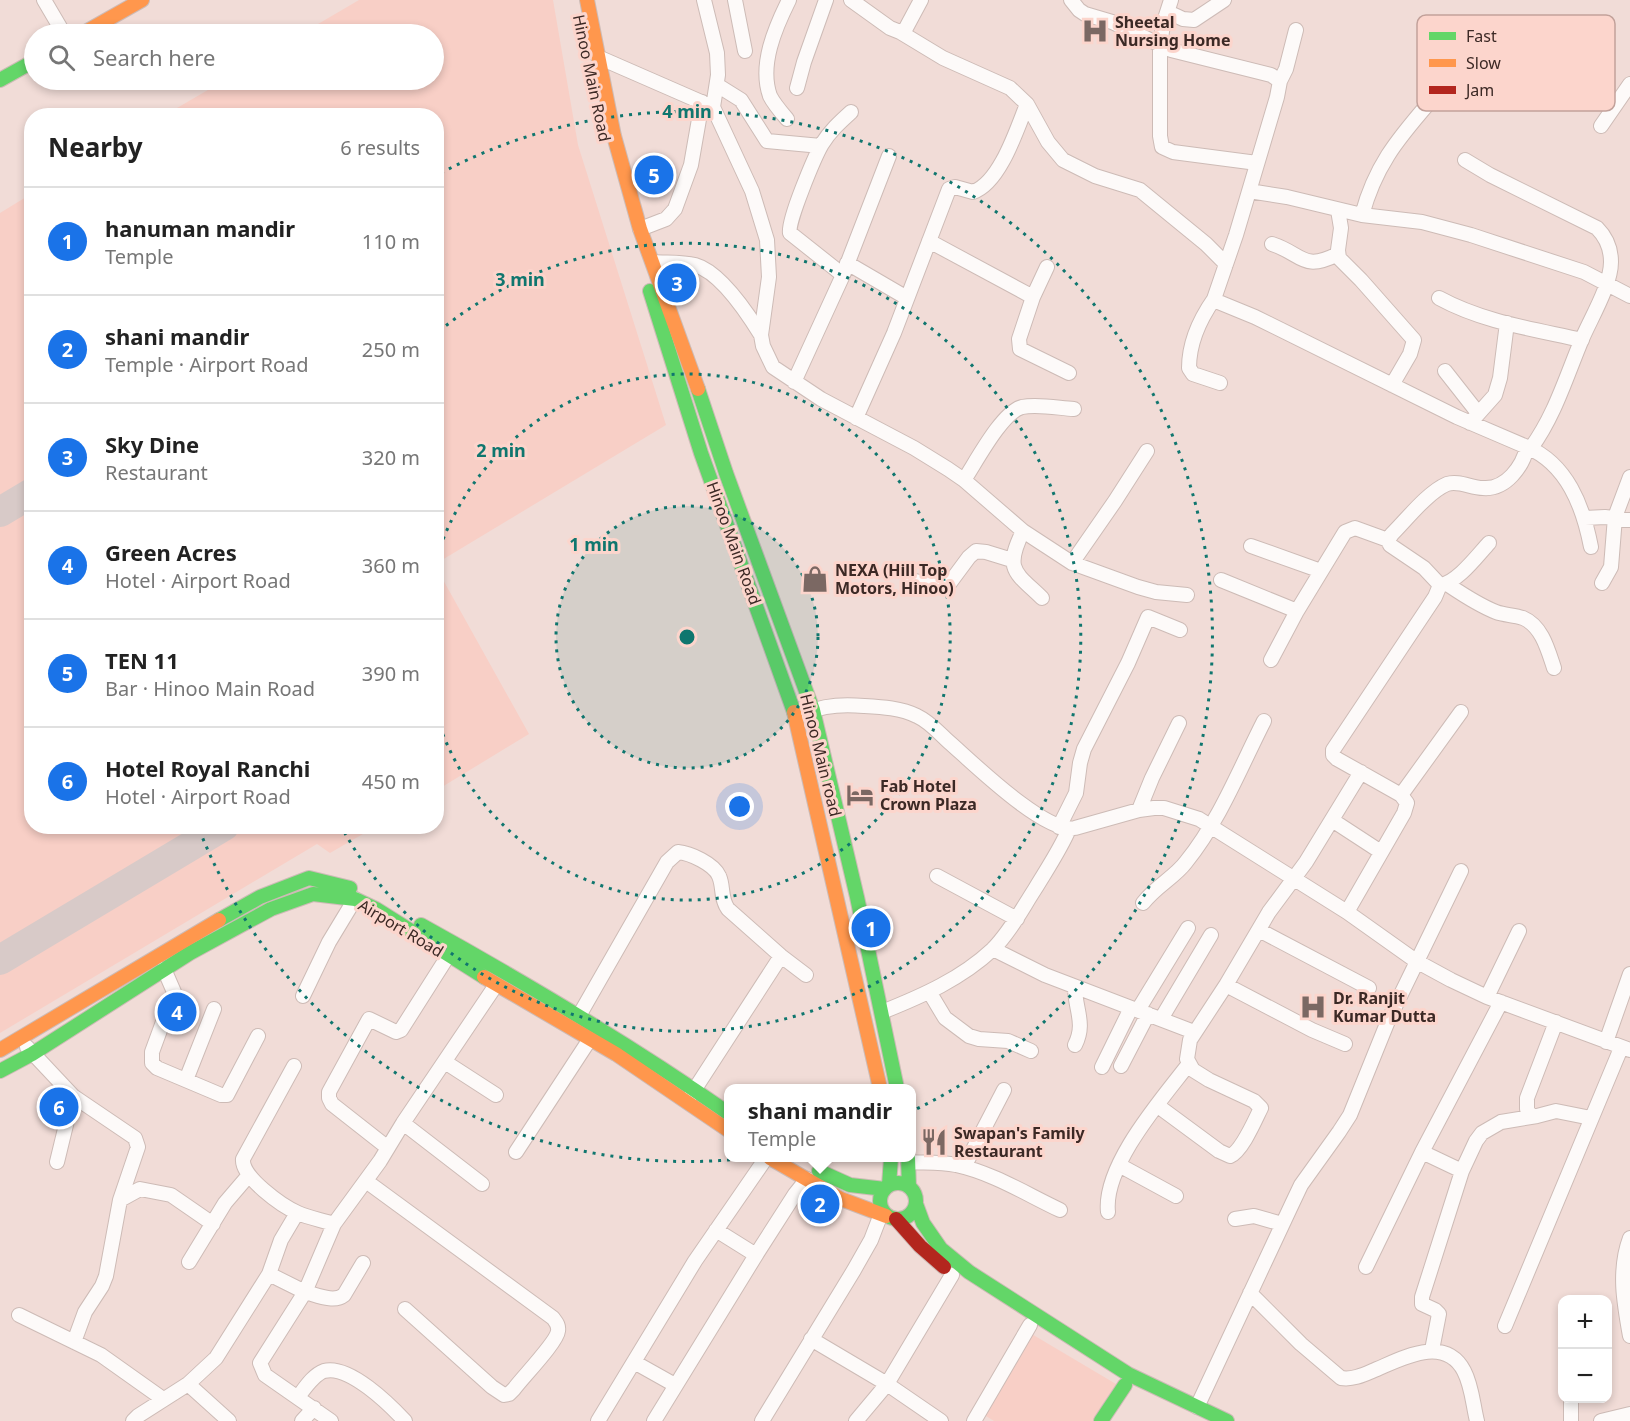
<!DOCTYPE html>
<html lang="en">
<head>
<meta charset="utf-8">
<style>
  :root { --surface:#fff; --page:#f2f2f2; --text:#222; --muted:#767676; --line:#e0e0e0; --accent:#1a73e8 }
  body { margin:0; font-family:"Noto Sans",sans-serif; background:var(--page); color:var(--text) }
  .controls { position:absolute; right:18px; bottom:18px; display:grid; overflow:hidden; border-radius:12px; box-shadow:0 3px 9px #0003 }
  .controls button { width:54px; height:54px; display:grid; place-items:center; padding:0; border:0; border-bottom:2px solid var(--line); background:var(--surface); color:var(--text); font:30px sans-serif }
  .you { position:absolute; left:740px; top:807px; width:21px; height:21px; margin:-15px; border:4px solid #fff; border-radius:50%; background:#1a73e8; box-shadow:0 0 0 9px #1a73e833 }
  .badge { display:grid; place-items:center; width:39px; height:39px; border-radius:50%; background:var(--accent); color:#fff; font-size:20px; font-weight:700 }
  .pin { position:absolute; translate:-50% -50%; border:3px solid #fff; box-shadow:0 2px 6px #0006 }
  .popup { position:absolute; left:724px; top:1084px; width:192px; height:78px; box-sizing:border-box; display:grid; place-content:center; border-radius:12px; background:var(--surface); filter:drop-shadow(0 2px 4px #0005); font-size:20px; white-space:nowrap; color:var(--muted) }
  .popup b { font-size:22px; color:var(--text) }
  .popup::after { content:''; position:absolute; left:50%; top:100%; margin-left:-12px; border:12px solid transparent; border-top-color:var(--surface) }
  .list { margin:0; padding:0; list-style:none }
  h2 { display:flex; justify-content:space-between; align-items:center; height:78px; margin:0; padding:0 24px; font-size:26px }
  h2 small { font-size:20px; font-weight:400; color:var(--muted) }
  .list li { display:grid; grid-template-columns:39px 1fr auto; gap:18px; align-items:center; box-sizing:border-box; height:108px; padding:0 24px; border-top:2px solid var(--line) }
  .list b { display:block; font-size:22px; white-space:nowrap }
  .list p { margin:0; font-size:20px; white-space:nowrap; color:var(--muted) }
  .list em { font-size:20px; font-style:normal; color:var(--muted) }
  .icon { flex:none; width:33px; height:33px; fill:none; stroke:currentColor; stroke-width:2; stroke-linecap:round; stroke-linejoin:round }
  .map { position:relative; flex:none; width:1630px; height:1421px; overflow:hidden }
  .search { position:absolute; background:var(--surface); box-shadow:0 3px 9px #0003; left:24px; top:24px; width:420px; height:66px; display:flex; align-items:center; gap:15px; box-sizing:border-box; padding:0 21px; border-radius:33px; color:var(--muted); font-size:22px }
  .panel { position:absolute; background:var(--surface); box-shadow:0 3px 9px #0003; left:24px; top:108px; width:420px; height:726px; border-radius:24px }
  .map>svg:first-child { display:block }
  .built { fill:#f8cfc6 }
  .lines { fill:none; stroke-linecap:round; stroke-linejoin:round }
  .taxiway { stroke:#d8cac8; stroke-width:30 }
  .street-casing { stroke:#cdbbb6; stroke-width:16 }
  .fast-casing { stroke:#cdbbb6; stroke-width:16 }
  .slow-casing { stroke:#cdbbb6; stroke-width:16 }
  .jam-casing { stroke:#cdbbb6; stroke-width:16 }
  .street { stroke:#fdfaf9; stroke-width:14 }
  .fast { stroke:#63d668; stroke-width:14 }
  .slow { stroke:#ff974d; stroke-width:14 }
  .jam { stroke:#b3261e; stroke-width:14 }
  .ring { fill:none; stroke:#0f766e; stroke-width:3; stroke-dasharray:3 6 }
  .labels { text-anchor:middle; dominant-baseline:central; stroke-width:6; stroke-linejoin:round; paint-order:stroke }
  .poi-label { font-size:16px; font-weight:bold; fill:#3c2925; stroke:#fcd5cc; text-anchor:start }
  .street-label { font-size:16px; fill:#3c2925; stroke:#fcd5cc }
  .key { fill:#fcd5cc; stroke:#c2a19a; stroke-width:1.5 }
  .key-label { font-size:16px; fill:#3c2925 }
  .centre { fill:#0f766e; stroke:#fcd5cc; stroke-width:3 }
  .ring-label { font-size:18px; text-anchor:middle; font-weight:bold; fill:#0f766e; stroke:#fcd5cc; stroke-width:6; stroke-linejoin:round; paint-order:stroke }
</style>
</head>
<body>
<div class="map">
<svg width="1630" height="1421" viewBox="0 0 1630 1421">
  <rect width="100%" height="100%" fill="#f1dcd7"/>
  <path class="built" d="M359 0H553L578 145 666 425 437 563 436 116 165 115 225 80H434V34H301Z
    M31 194 32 826 375 827 330 853 317 844 0 1033V213Z
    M437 569 529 734 437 790H436Z
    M1030 1333 1121 1387 1099 1421H994L981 1413Z"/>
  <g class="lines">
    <path class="taxiway" d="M0 512 32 493
      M0 960 224 826"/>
    <defs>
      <path id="street" d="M44 0 64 34
        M704 0 717 53 718 75 713 107 752 191 767 240 769 277 761 335 763 346 773 367 821 399 914 448 948 469 964 480 1023 531 1072 563 1138 587 1156 592 1187 595
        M735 0 745 51
        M851 0 890 28 900 32 906 28 921 0
        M1071 0 1079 10 1085 14 1112 22 1171 50 1271 75 1280 81 1277 97 1236 235 1214 299 1216 301 1255 317 1457 417 1527 447C1523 466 1506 490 1483 488 1471 488 1459 480 1447 484 1428 492 1407 519 1392 534L1388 540 1390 545 1424 568 1440 585 1435 597 1333 750V755L1337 759 1401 795 1407 803 1404 813 1347 912
        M1171 0 1163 25 1160 45V136L1162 147 1173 152 1257 163
        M1168 12 1183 19 1194 20 1224 0
        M900 32 943 58 1010 88 1027 104 1048 142 1063 160 1095 176 1140 190 1206 244 1226 264
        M598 57 708 105
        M1280 81 1286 69 1296 30
        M717 85 741 100 767 141 821 146
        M797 88 804 62 826 0
        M787 119C781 112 774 104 770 96 759 65 775 28 789 0
        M1601 126 1630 84
        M1465 160 1490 175 1597 228C1606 237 1611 249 1611 262 1611 285 1591 318 1582 339 1566 377 1555 415 1531 448
        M1249 191 1287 197 1362 215 1422 222 1471 235 1584 272 1630 296
        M1338 210 1341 228 1338 250 1339 258 1361 280 1414 340 1410 354 1392 385
        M1362 215C1375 167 1396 141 1428 104
        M640 229 666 219 675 209 691 165 702 102
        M929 241 1033 297 1047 267
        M1272 244C1303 254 1302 272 1338 254
        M653 262C666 263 682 262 695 265 720 272 748 314 761 335
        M847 263 907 298
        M843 275 790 233C787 222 815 156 822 144 830 131 840 122 851 112
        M1033 297 1019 339 1020 349 1069 373
        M1439 298C1483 322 1533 329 1582 340
        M1214 299C1200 319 1189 343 1189 368L1193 374 1220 383
        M1445 371 1478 413
        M794 382 843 275 889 156
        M856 418 894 333 949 189 955 187 973 192C1000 183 1017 129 1027 104
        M1470 423 1495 395 1500 378 1507 323
        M1527 447C1567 464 1583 506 1591 547
        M964 480C976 462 1002 412 1022 407 1038 404 1058 408 1074 409
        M1585 518 1605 517 1630 520
        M1023 531C1004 570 1015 572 1042 598
        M1251 546 1321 571
        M1072 563 1115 501 1147 451
        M911 580 946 588 969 557 976 551 986 552 1012 560
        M1221 580 1297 611
        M1602 583 1611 567 1615 517 1630 477
        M1447 584C1462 594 1478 605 1496 612 1504 615 1514 615 1523 618 1542 626 1548 650 1554 668
        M1440 585C1457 583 1477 556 1489 543
        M1271 660 1297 611 1345 532 1355 528 1388 540
        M806 713C824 705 844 704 864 706 882 707 901 708 917 716 930 722 939 733 949 742 972 762 1045 834 1075 828L1139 810 1154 808H1164L1199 819 1347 912 1416 961 1451 980 1487 997 1630 1050
        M1401 795 1461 712
        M1139 810 1152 778 1179 723
        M1332 820 1381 852
        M1059 827 1076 793 1080 763 1084 749 1128 663 1148 617 1180 630
        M937 876 1017 919
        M1143 903C1156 886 1175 877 1186 862 1220 820 1240 768 1264 721
        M1259 930 1369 988
        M993 949 1045 975 1194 1032
        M164 969 174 992 152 1052V1063L157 1068 221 1095H227L258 1036
        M1226 985 1312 1030 1345 1044
        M1075 987C1075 1010 1086 1023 1075 1045
        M930 993 945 1018 969 1036 979 1039 1008 1041 1031 1051
        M303 996 329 942 355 899
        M1487 997 1519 931
        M1138 1010 1188 928
        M882 1012C922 996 961 979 993 949 1010 932 1022 909 1035 889 1047 869 1060 850 1069 829
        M580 1014 667 862 678 852C690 853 714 864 719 876 724 887 720 898 728 909L781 956 806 975
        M1161 1019 1211 935
        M1606 1042 1630 974
        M27 1047 73 1096 57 1162
        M445 1062 496 1095
        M294 1066 243 1159C241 1177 282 1206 298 1213 309 1218 322 1220 334 1224
        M1121 1066 1148 1014
        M1102 1067 1131 1008
        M186 1080 214 1009
        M691 1095 781 956
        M73 1096 135 1138 138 1147 120 1200 106 1276 102 1286 85 1312 74 1342
        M1158 1106 1219 1151 1230 1156C1242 1151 1255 1120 1261 1108L1254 1101 1209 1080 1193 1070 1187 1059 1190 1040 1226 985 1269 912 1306 862 1361 772
        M1531 1117 1527 1109V1098L1556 1022
        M403 1123 482 1184
        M388 1148 332 1104 329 1098V1092L369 1019 396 1032 401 1030 448 956
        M516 1152 590 1039
        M1422 1152 1462 1171
        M908 1162C924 1163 940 1162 956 1165 993 1173 1026 1194 1060 1210
        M1119 1165 1176 1196
        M964 1167 1004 1090
        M366 1181 553 1318C556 1322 559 1325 558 1331 557 1342 522 1378 514 1389L509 1394 504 1395 492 1387 405 1309
        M120 1200 140 1189 171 1195 213 1224
        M1108 1212C1103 1166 1161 1100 1188 1065
        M1235 1219 1254 1216 1282 1224
        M716 1230 756 1255
        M1630 1238C1618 1270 1624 1303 1630 1336
        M189 1262 225 1203 249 1175
        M1366 1267 1422 1152 1501 1002
        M269 1274 305 1292 334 1224 380 1161 403 1123 496 985
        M1250 1293 1301 1344 1341 1378C1354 1380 1365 1374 1377 1369 1403 1358 1445 1335 1464 1371 1472 1386 1473 1405 1477 1421
        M19 1315 101 1355 163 1399
        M1505 1326 1621 1048
        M811 1339 887 1384 941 1421
        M1432 1350 1439 1314 1435 1310 1422 1304V1297L1462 1171 1476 1141 1482 1133 1501 1122 1537 1116 1556 1111 1591 1118
        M634 1362 675 1385
        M188 1384 229 1421
        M298 1397C305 1388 313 1375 324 1371 349 1364 390 1405 405 1421
        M1571 1398V1421
        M1197 1407 1292 1204 1301 1185 1339 1132 1350 1115 1388 1021 1461 871
        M133 1421 138 1416 188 1384 216 1358 269 1274 281 1240 297 1213
        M302 1421 314 1408
        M331 1421 265 1375 260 1363 305 1292C317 1295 334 1303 344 1295L363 1263
        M598 1421 695 1261 766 1158
        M654 1421 756 1255 795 1194 807 1179
        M762 1421 854 1270 871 1240 881 1214
        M856 1421 887 1384 952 1275
        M974 1421 1030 1325
        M1601 1421 1630 1414"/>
      <path id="fast" d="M0 80 34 61
        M650 291 701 453 794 712
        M698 389 726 473 813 710 857 897 897 1088
        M219 920 260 897 309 878 350 888
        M421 925C526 983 629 1044 728 1113
        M0 1071 32 1054 190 953 271 909 313 894 355 899 376 909 484 977
        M908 1158 909 1187
        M819 1171 850 1185 885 1189
        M880 1201a18 18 0 1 1 36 0a18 18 0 1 1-36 0Z
        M889 1185 891 1158
        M916 1204 923 1223 941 1249 969 1272 1128 1374 1227 1421
        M1101 1421 1125 1385"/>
      <path id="slow" d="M587 0 614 136 640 229 698 389
        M82 34 142 0
        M794 712 880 1088
        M484 977 616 1054 728 1130
        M0 1050 219 920
        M770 1158 841 1199 886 1216"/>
      <path id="jam" d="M896 1219 920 1246 944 1267"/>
    </defs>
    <use href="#street" class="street-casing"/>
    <use href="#fast" class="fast-casing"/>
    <use href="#slow" class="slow-casing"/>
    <use href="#jam" class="jam-casing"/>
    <use href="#street" class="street"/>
    <use href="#fast" class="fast"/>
    <use href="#slow" class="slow"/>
    <use href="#jam" class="jam"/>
  </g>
  <circle cx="687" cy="637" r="131" fill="#0f766e" fill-opacity=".12"/>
  <g class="ring">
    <circle cx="687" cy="637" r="131"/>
    <path d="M437 556A263 263 0 1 1 437 718"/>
    <path d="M439 331A394 394 0 1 1 342 828"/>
    <path d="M441 173A525 525 0 1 1 199 829"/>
  </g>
  <defs>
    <symbol id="hospital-bare" viewBox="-9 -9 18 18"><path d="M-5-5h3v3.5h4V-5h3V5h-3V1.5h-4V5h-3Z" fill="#7b6863" stroke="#fcd5cc" stroke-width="2.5" paint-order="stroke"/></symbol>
    <symbol id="shop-bare" viewBox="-9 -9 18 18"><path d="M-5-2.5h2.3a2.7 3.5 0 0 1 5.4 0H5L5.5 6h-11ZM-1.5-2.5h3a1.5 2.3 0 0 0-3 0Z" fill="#7b6863" stroke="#fcd5cc" stroke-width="2.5" paint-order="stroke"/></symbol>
    <symbol id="hotel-bare" viewBox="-9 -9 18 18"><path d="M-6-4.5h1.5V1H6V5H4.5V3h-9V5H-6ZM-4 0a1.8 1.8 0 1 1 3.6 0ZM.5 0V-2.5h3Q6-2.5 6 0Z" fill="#7b6863" stroke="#fcd5cc" stroke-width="2.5" paint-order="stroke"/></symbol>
    <symbol id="restaurant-bare" viewBox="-9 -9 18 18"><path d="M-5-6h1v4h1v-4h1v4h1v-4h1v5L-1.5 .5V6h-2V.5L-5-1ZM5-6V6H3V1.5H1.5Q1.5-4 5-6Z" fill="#7b6863" stroke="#fcd5cc" stroke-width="2.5" paint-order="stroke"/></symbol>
  </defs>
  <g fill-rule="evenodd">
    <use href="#hospital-bare" x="1076" y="12" width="38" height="38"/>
    <use href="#shop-bare" x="796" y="560" width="38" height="38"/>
    <use href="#hotel-bare" x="841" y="776" width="38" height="38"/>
    <use href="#hospital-bare" x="1294" y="988" width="38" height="38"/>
    <use href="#restaurant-bare" x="915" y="1123" width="38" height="38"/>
  </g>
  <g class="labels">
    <g class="poi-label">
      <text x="1115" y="22">Sheetal<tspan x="1115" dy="18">Nursing Home</tspan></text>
      <text x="835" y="570">NEXA (Hill Top<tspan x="835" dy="18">Motors, Hinoo)</tspan></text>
      <text x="880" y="786">Fab Hotel<tspan x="880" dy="18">Crown Plaza</tspan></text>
      <text x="1333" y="998">Dr. Ranjit<tspan x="1333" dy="18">Kumar Dutta</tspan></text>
      <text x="954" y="1133">Swapan's Family<tspan x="954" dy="18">Restaurant</tspan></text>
    </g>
    <g class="street-label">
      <text transform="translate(592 78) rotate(78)">Hinoo Main Road</text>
      <text transform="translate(734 543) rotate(70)">Hinoo Main Road</text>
      <text transform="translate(821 755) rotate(76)">Hinoo Main road</text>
      <text transform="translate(401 928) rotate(31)">Airport Road</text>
    </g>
  </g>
  <rect x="1417" y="15" width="198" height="96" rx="9" class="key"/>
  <rect x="1429" y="32" width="27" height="8" fill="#63d668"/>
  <rect x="1429" y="59" width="27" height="8" fill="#ff974d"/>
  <rect x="1429" y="86" width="27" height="8" fill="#b3261e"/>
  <g class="key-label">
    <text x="1466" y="42">Fast</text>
    <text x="1466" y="69">Slow</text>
    <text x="1466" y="96">Jam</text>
  </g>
  <circle cx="687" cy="637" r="9" class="centre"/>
  <g class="ring-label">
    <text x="687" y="118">4 min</text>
    <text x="520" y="286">3 min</text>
    <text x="501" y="457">2 min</text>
    <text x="594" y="551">1 min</text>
  </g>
</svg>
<div class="controls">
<button>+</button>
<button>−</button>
</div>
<div class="you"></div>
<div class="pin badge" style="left:871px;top:928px">1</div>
<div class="pin badge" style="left:820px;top:1204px">2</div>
<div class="popup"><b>shani mandir</b>Temple</div>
<div class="pin badge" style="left:677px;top:283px">3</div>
<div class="pin badge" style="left:177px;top:1012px">4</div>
<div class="pin badge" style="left:654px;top:175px">5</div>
<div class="pin badge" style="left:59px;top:1107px">6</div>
<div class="search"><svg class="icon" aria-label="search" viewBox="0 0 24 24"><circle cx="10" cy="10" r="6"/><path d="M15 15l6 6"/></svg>Search here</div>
<section class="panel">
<h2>Nearby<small>6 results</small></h2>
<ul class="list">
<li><span class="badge">1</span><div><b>hanuman mandir</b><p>Temple</p></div><em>110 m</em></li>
<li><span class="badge">2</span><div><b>shani mandir</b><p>Temple · Airport Road</p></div><em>250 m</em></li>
<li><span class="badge">3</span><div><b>Sky Dine</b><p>Restaurant</p></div><em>320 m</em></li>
<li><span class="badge">4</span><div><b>Green Acres</b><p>Hotel · Airport Road</p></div><em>360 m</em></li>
<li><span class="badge">5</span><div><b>TEN 11</b><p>Bar · Hinoo Main Road</p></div><em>390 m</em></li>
<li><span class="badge">6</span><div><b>Hotel Royal Ranchi</b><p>Hotel · Airport Road</p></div><em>450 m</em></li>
</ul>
</section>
</div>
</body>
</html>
